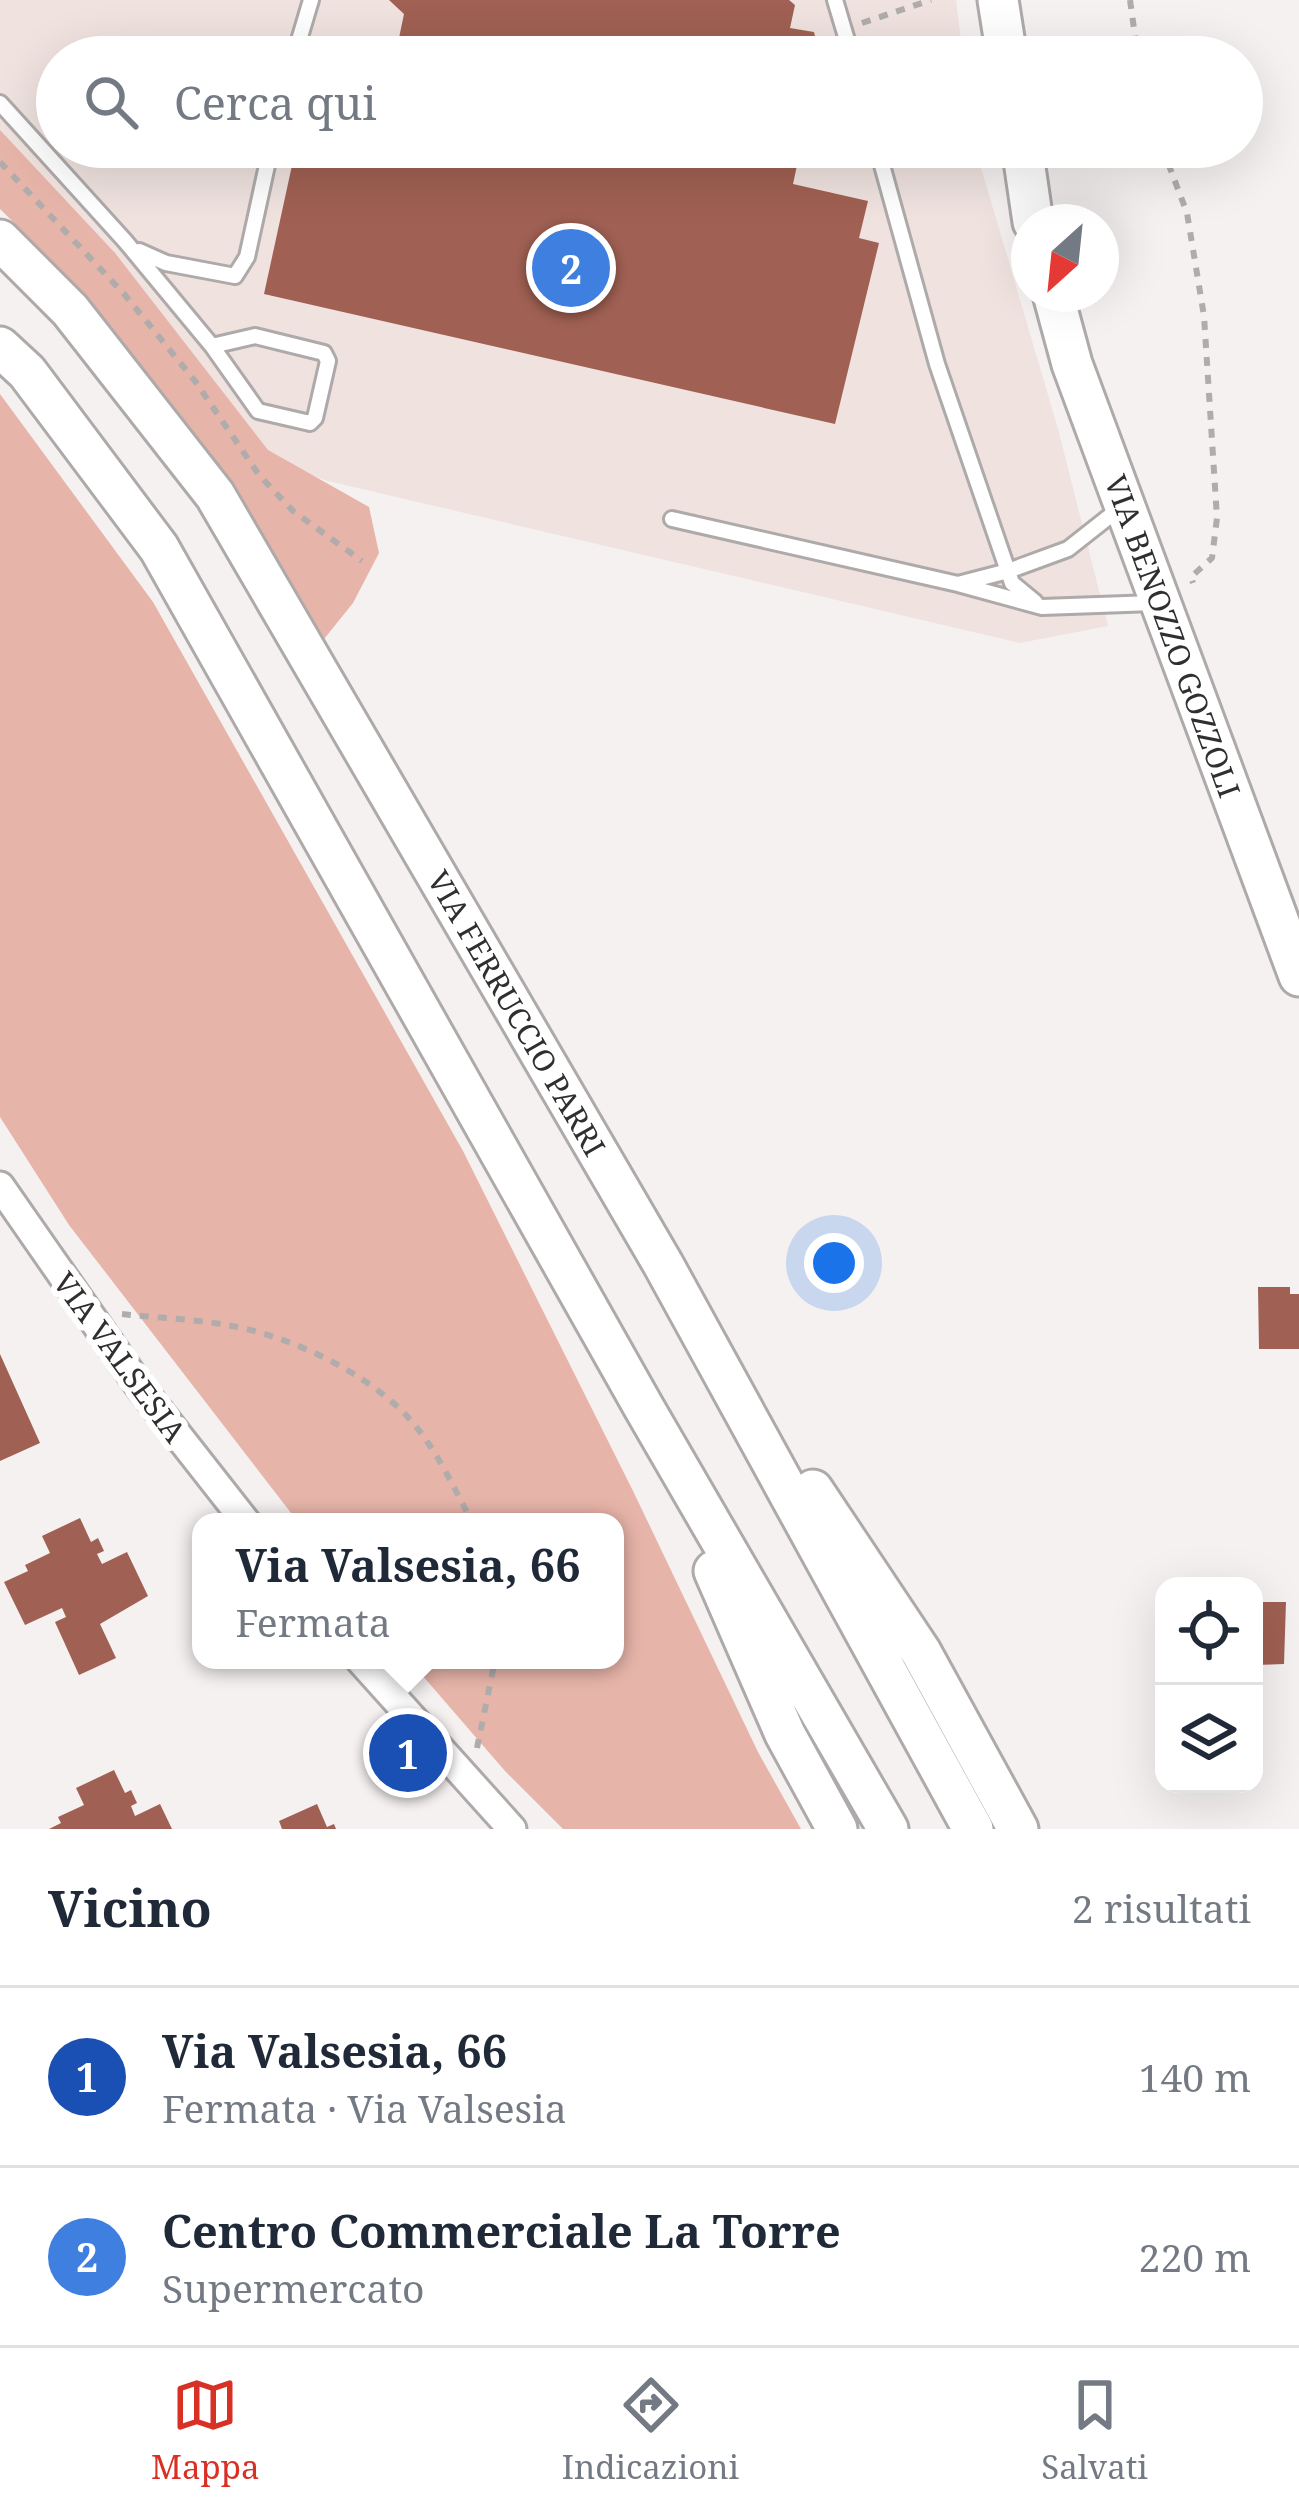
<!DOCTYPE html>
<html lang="it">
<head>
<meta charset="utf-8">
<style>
  :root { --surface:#fff; --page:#f6f6f7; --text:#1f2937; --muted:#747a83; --line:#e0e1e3; --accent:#d93025 }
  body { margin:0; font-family:"Noto Serif",serif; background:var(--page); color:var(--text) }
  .controls { position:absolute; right:36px; bottom:36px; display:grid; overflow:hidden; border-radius:24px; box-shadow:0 12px 48px #0002 }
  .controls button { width:108px; height:108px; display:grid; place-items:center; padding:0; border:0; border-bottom:3px solid var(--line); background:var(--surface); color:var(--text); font:60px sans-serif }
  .compass { position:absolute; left:1011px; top:204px; width:108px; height:108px; border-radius:50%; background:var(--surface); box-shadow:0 12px 48px #0002; rotate:207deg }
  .you { position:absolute; left:834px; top:1263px; width:42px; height:42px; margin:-30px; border:9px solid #fff; border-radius:50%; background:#1a73e8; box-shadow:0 0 0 18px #1a73e833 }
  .badge { display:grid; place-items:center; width:78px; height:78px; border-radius:50%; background:var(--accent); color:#fff; font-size:39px; font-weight:700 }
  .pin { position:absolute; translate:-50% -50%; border:6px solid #fff; box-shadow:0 3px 12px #0006 }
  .popup { position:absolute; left:192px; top:1513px; width:432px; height:156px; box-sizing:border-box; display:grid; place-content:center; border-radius:24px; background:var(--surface); filter:drop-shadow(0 3px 9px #0005); font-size:39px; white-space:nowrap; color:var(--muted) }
  .popup b { font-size:45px; color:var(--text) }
  .popup::after { content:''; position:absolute; left:50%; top:100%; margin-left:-24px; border:24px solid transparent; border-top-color:var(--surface) }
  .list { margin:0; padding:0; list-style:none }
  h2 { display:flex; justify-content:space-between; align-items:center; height:156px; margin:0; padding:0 48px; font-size:51px }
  h2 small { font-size:39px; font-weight:400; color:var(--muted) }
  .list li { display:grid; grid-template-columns:78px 1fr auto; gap:36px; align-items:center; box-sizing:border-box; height:180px; padding:0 48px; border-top:3px solid var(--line) }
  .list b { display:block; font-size:45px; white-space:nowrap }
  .list p { margin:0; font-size:39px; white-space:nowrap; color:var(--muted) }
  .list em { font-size:39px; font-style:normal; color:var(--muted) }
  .icon { flex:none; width:66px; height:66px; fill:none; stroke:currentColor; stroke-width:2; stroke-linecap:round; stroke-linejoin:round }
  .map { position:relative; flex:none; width:1299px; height:1829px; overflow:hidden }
  .search { position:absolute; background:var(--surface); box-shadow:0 12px 48px #0002; left:36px; right:36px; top:36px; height:132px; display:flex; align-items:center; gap:30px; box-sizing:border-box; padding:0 42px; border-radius:66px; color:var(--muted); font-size:45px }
  .sheet { height:516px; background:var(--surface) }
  nav { display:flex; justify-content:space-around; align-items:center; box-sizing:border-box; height:168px; border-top:3px solid var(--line); background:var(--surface); font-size:33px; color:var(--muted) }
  nav a { display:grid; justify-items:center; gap:6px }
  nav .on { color:var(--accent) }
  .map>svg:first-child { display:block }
  .built { fill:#efe2df }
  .green { fill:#e7b4a9 }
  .building { fill:#a06053 }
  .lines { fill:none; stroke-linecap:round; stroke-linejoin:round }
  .lane-casing { stroke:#aeaaa9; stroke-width:20 }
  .street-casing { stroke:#aeaaa9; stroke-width:33 }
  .secondary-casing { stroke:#aeaaa9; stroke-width:45 }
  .path { stroke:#afacab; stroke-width:6; stroke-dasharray:9 9; stroke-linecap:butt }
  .lane { stroke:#fff; stroke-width:14 }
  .street { stroke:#fff; stroke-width:27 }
  .secondary { stroke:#fff; stroke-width:39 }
  .labels { text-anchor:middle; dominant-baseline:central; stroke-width:12; stroke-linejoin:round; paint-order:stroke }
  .street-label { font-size:30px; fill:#302f2e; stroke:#fff }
</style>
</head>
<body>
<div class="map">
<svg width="1299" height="1829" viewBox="0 0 1299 1829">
  <rect width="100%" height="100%" fill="#f5f1f0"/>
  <path class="built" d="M0 0H956L963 57H57V147H975L1058 429 1108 626 1020 643 328 481 268 460 0 135Z"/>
  <path class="green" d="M0 130 115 253 268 450 369 507 379 553 353 603 320 644C230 484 132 338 0 209Z
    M0 394 153 602 463 1151 634 1493 758 1752 801 1829H563L505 1771 409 1660H615V1522H298L69 1225 0 1117Z"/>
  <path class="building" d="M389 0H789L795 5 790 28 814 32 820 57H395L404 14Z
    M296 147H801L793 184 868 201 859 238 879 243 835 424 264 294Z
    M1258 1287H1290V1294H1299V1349H1259Z
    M0 1354 40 1443 0 1461Z
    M80 1518 91 1542 98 1538 104 1551 97 1554 102 1564 127 1552 148 1596 100 1624 116 1658 79 1675 55 1622 66 1617 62 1608 25 1625 4 1582 28 1571 25 1565 50 1553 42 1536Z
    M1254 1602H1286L1284 1664 1254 1665Z
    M114 1770 125 1793 131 1790 137 1803 131 1806 135 1816 160 1804 172 1829H49L61 1823 58 1817 84 1805 76 1788Z
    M317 1804 327 1827 334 1824 336 1829H282L279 1821Z"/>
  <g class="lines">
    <defs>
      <path id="lane" d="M835 0 852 57
        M294 57 311 0
        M0 103 125 241 212 346 258 411 310 423 315 418 328 361 324 353 255 336 212 346
        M877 147 937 364 1012 583 1035 602
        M139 251 166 263 235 276 247 257 271 147
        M672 519 958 584 1042 607 1154 603
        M958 584 1008 571 1068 549 1120 508"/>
      <path id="street" d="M0 1186 140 1387 246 1522
        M360 1660 512 1829"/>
      <path id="secondary" d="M998 0 1007 57
        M1022 147 1033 222
        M0 240 70 310 215 495 663 1264 973 1829
        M1053 294 1072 364 1299 976
        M0 347 27 372 159 548 643 1406 888 1829
        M813 1490 921 1652 1018 1829
        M714 1571 785 1734 837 1829"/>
    </defs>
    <use href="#lane" class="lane-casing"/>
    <use href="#street" class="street-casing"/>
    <use href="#secondary" class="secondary-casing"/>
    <path class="path" d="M1130 0 1138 57
      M862 23 931 0
      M1162 147 1187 213 1204 316 1217 518 1212 558 1191 577 1193 583
      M0 162 125 295 195 381 259 475 293 511 362 561
      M122 1314C158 1318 196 1319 232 1326 291 1337 361 1370 404 1413 434 1444 452 1484 472 1522
      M477 1748 495 1660"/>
    <use href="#lane" class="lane"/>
    <use href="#street" class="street"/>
    <use href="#secondary" class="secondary"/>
  </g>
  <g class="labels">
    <g class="street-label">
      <text transform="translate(1173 636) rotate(70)">VIA BENOZZO GOZZOLI</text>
      <text transform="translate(517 1013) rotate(60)">VIA FERRUCCIO PARRI</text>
      <text transform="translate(120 1357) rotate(54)">VIA VALSESIA</text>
    </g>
  </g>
</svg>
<div class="controls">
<button><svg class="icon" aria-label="locate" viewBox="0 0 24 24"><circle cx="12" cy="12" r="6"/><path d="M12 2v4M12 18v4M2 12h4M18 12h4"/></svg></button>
<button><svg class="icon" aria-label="layers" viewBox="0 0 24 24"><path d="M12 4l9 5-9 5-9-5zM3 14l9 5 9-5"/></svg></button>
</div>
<svg class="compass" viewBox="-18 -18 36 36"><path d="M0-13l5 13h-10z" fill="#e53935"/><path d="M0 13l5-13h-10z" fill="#747a83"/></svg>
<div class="you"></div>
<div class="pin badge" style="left:408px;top:1753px;background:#1a4fb4">1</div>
<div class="popup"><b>Via Valsesia, 66</b>Fermata</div>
<div class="pin badge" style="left:571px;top:268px;background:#3f7fe0">2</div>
<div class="search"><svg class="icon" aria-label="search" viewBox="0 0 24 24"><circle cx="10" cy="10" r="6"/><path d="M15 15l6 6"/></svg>Cerca qui</div>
</div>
<section class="sheet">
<h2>Vicino<small>2 risultati</small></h2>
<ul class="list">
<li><span class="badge" style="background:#1a4fb4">1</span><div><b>Via Valsesia, 66</b><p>Fermata · Via Valsesia</p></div><em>140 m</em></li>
<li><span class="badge" style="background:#3f7fe0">2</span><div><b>Centro Commerciale La Torre</b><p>Supermercato</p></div><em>220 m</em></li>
</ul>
</section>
<nav>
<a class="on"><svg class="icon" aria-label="map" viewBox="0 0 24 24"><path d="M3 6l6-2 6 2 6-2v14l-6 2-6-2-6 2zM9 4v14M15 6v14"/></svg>Mappa</a>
<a><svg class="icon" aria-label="directions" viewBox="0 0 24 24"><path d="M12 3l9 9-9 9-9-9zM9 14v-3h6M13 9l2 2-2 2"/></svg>Indicazioni</a>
<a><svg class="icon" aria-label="saved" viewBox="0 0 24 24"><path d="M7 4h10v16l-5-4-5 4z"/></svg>Salvati</a>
</nav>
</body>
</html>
